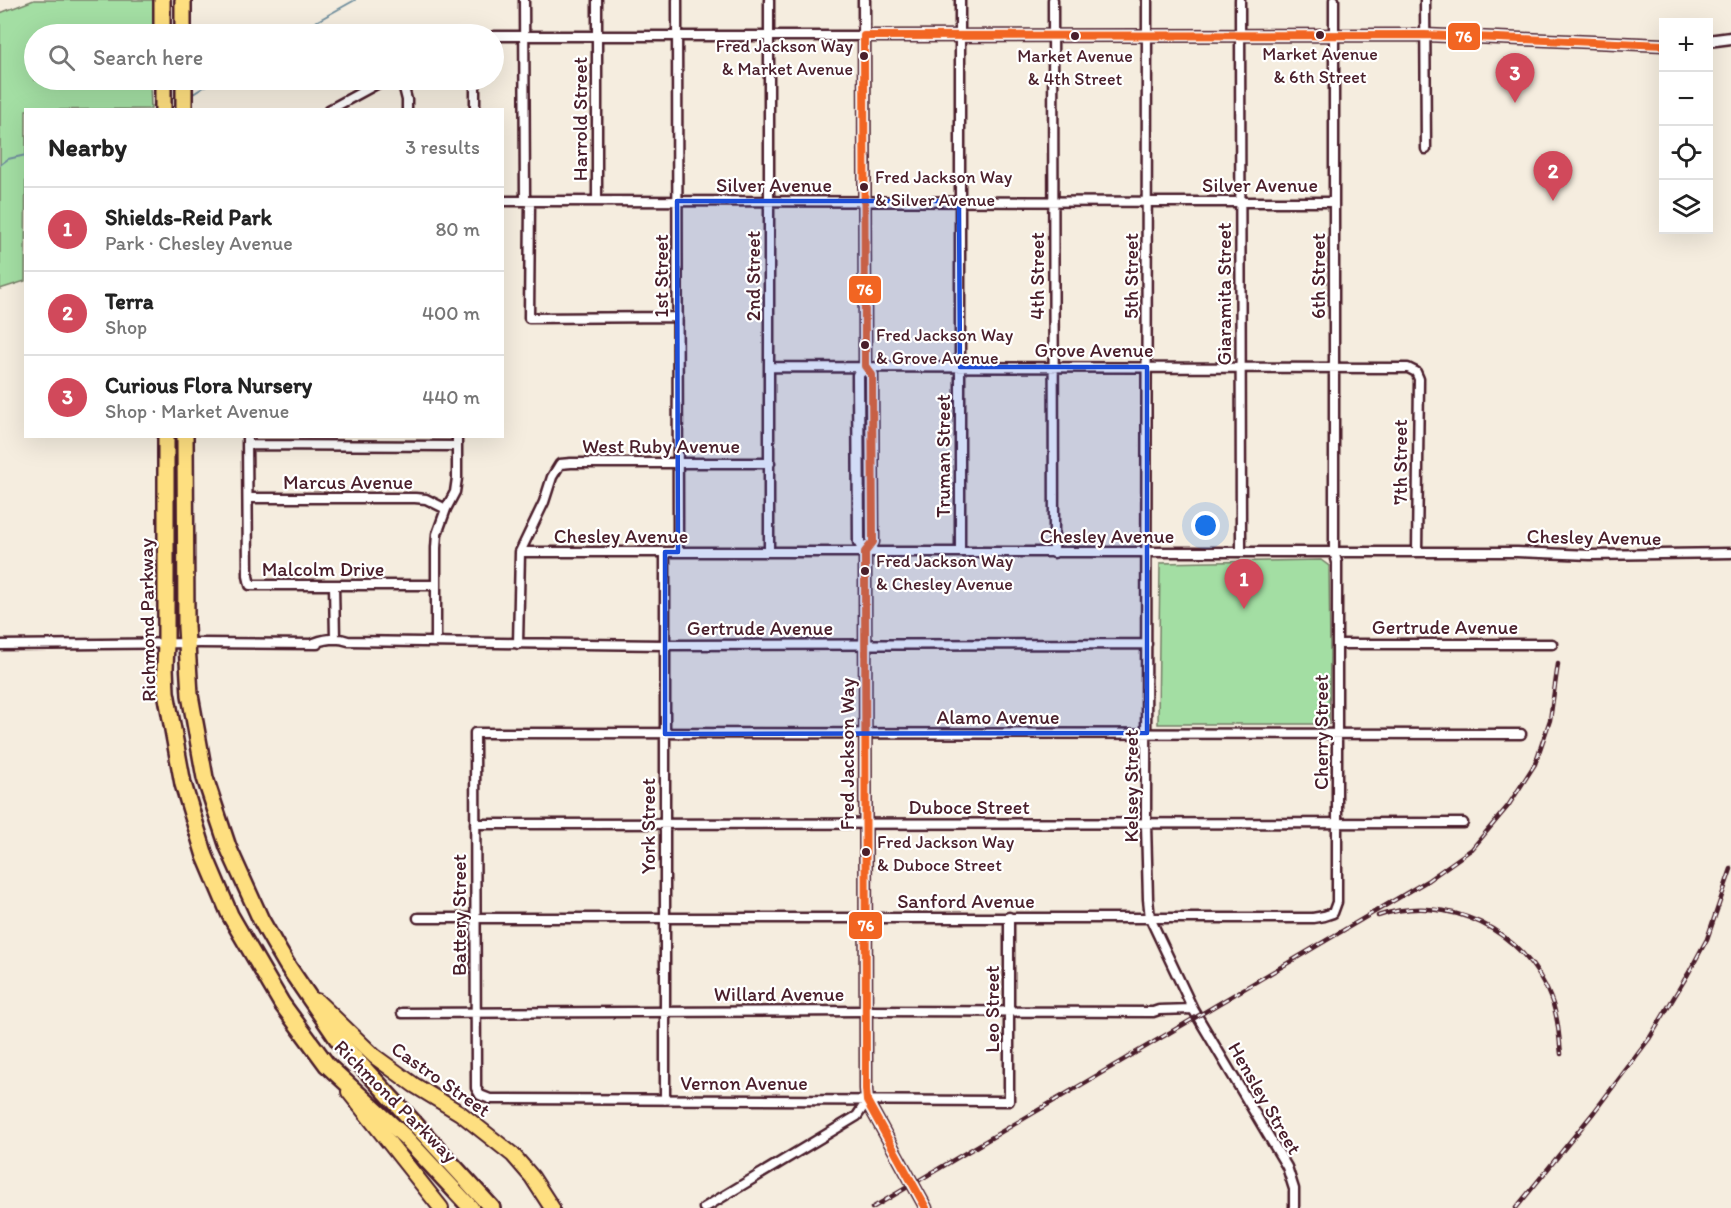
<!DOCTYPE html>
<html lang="en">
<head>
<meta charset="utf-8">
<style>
  :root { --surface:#fff; --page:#f2f2f2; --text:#222; --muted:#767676; --line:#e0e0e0; --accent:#d1495b }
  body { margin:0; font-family:Itim,sans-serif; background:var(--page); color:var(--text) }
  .controls { position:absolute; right:18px; top:18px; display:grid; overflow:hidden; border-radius:0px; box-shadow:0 6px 24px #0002 }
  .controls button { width:54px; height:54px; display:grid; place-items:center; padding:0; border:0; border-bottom:2px solid var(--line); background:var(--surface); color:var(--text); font:30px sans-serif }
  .you { position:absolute; left:1206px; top:526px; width:21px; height:21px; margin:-15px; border:4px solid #fff; border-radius:50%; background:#1a73e8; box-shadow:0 0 0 9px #1a73e833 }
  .badge { display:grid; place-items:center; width:39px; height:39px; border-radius:50%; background:var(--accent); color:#fff; font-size:20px; font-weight:700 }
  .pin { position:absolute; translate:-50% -50px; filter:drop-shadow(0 2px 3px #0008) }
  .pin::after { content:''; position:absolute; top:32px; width:21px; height:18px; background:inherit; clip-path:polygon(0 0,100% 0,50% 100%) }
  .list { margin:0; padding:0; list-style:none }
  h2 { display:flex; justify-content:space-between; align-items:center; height:78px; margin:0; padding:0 24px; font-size:26px }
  h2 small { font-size:20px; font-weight:400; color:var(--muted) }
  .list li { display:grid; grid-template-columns:39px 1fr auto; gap:18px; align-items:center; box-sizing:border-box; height:84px; padding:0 24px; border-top:2px solid var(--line) }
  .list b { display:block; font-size:22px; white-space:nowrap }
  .list p { margin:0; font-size:20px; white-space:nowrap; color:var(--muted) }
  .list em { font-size:20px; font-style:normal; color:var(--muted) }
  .icon { flex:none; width:33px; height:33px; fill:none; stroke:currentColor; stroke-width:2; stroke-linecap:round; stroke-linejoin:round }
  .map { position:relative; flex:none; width:1731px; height:1208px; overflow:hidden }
  .search { position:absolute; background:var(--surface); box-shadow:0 6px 24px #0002; left:24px; top:24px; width:480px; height:66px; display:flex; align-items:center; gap:15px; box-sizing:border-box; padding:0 21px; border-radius:33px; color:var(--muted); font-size:22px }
  .panel { position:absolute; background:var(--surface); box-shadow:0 6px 24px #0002; left:24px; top:108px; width:480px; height:330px; border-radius:0px }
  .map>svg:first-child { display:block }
  .green { fill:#a3dea3; stroke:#767e67; stroke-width:1.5 }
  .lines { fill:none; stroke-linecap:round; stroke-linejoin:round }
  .stream { stroke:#718f9e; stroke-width:2 }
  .minor-casing { stroke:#4a1f2b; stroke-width:13 }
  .tertiary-casing { stroke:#4a1f2b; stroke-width:15 }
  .primary-casing { stroke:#4a1f2b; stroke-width:18 }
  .trunk-casing { stroke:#4a1f2b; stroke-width:20 }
  .minor { stroke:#fff; stroke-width:8 }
  .tertiary { stroke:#fff; stroke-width:10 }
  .primary { stroke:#fedf80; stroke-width:14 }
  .trunk { stroke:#fedf80; stroke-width:15 }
  .rail-casing { stroke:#4a1f2b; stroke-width:4.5 }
  .rail { stroke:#fff; stroke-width:2; stroke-dasharray:7; stroke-linecap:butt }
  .bus-1-casing { stroke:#fff; stroke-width:12 }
  .bus-1 { stroke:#f26522; stroke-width:8 }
  .marked { fill:#1d4ed8; fill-opacity:0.2; stroke:#1d4ed8; stroke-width:4.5; stroke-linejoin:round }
  .bus-dot { fill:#4a1f2b; stroke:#fff; stroke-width:2 }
  .labels { text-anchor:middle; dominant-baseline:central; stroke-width:4.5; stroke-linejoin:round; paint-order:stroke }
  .bus-label { font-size:18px; fill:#4a1f2b; stroke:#fff; text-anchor:start }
  .street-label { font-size:20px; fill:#4a1f2b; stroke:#fff }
  .line-badge { stroke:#fff; stroke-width:2 }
  .badge-label { font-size:16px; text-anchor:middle; font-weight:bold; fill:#fff }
</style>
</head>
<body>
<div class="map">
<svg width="1731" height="1208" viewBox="0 0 1731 1208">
  <rect width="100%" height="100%" fill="#f5eddf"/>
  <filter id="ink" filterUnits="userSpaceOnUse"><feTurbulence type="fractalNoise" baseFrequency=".0167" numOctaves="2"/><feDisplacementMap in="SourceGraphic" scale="12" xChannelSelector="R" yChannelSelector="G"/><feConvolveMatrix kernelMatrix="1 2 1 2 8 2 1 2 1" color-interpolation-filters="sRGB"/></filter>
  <g filter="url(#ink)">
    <path class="green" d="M34 0H162L163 34H34V80H150L151 109 26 110 25 281 0 289V13Z
      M1321 560 1329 566 1330 652 1329 724H1158L1160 563Z"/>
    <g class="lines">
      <path class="stream" d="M294 34 355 0
        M190 96 215 80
        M0 165 8 159 26 155"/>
      <defs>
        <path id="minor" d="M524 0 525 201
          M677 0 678 552
          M769 0V552
          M1053 0 1054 553
          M1147 0 1146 824 1148 899 1150 918 1193 1009 1287 1167 1294 1189V1208
          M1240 0 1241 552
          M1425 0 1426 149
          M494 36H864
          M402 80 407 100V110
          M329 110 384 80
          M475 110V80
          M502 201 1334 202
          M530 201 529 318 678 317
          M597 201V0
          M770 367 1408 368 1416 372 1419 379 1417 552
          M247 436 248 576 250 585H436
          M248 445 457 446
          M248 498H415L426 499 446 509
          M520 552H1517L1590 555 1731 553
          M665 552V1100
          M960 552V0
          M334 585 335 639
          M436 642V548L437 534 446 509 455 492 457 478V436
          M314 643C325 639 337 637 348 641L665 645 1147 644
          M518 644 520 552 544 502 552 477 560 464 571 463H770
          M1338 644H1552
          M0 645 200 643 317 644
          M475 824 1463 823
          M1009 917V1101L490 1099 480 1095 476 1088 475 733 1521 734
          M418 918H1313L1324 916 1333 913 1337 902V562L1334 552V0
          M402 1013 865 1011 1153 1012 1159 1010 1193 1009
          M704 1208 857 1116 867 1101"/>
        <path id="tertiary" d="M864 0 865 366 872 375 873 542 865 552
          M864 36 1425 35 1664 45
          M1708 41 1731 38
          M865 366 858 375 859 542 865 552 866 1089 867 1101 926 1208"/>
        <path id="primary" d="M317 1001 374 1056 414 1085 460 1113 513 1155 532 1177 552 1208
          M349 1092 441 1208"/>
        <path id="trunk" d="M162 0V34
          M183 0V34
          M163 80V110
          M184 80V110
          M166 436V643L165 668 166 692 183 784 205 856 230 915 241 934 282 1004 327 1065 405 1137 471 1208
          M185 436 186 627 190 695 205 778 228 847 261 920 273 941 287 965 339 1041 492 1208"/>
      </defs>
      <use href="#minor" class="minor-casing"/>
      <use href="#tertiary" class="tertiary-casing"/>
      <use href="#primary" class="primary-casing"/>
      <use href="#trunk" class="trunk-casing"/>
      <use href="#minor" class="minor"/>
      <use href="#tertiary" class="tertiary"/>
      <use href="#primary" class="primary"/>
      <use href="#trunk" class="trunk"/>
      <defs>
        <path id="rail" d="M1378 916C1447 892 1525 930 1551 999 1558 1016 1559 1036 1561 1054
          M872 1208 1427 881 1472 849 1508 806 1535 764 1550 720 1558 664
          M1516 1208 1594 1112 1649 1039 1688 974 1707 939 1731 869"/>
      </defs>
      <use href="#rail" class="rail-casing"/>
      <use href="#rail" class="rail"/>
      <defs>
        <path id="bus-1" d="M864 36 865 366 872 375 873 542 865 552 866 1089 867 1101 926 1208
          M864 36 1425 35 1664 45"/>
      </defs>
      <use href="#bus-1" class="bus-1-casing"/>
      <use href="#bus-1" class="bus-1"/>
    </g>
  </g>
  <path class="marked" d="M677 201H959L960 367H1147V733L665 734V552H678Z"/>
  <g class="bus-dot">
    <circle cx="1320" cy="35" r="5"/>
    <circle cx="1075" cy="36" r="5"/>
    <circle cx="864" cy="56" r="5"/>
    <circle cx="864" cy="187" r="5"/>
    <circle cx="865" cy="345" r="5"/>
    <circle cx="865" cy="571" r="5"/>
    <circle cx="866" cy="852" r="5"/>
  </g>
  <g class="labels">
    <g class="bus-label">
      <text x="853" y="46" text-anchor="end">Fred Jackson Way<tspan x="853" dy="23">&amp; Market Avenue</tspan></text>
      <text x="1320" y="54" text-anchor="middle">Market Avenue<tspan x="1320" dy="23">&amp; 6th Street</tspan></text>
      <text x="1075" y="56" text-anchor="middle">Market Avenue<tspan x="1075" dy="23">&amp; 4th Street</tspan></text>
      <text x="875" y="177">Fred Jackson Way<tspan x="875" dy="23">&amp; Silver Avenue</tspan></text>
      <text x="876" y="335">Fred Jackson Way<tspan x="876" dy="23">&amp; Grove Avenue</tspan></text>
      <text x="876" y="561">Fred Jackson Way<tspan x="876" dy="23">&amp; Chesley Avenue</tspan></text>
      <text x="877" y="842">Fred Jackson Way<tspan x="877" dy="23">&amp; Duboce Street</tspan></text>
    </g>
    <g class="street-label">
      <text transform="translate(580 119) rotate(-90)">Harrold Street</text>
      <text x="774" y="185">Silver Avenue</text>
      <text x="1260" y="185">Silver Avenue</text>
      <text transform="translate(661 276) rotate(-90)">1st Street</text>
      <text transform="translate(753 276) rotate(-90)">2nd Street</text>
      <text transform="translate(1037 276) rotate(-90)">4th Street</text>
      <text transform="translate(1131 276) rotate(-90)">5th Street</text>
      <text transform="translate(1318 276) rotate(-90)">6th Street</text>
      <text transform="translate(1224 294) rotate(-90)">Giaramita Street</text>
      <text x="1094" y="350">Grove Avenue</text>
      <text x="661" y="446">West Ruby Avenue</text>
      <text transform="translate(943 456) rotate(-90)">Truman Street</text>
      <text transform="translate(1400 462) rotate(-90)">7th Street</text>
      <text x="348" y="482">Marcus Avenue</text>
      <text x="621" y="536">Chesley Avenue</text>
      <text x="1107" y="536">Chesley Avenue</text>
      <text transform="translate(1594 537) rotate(1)">Chesley Avenue</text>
      <text x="323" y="569">Malcolm Drive</text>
      <text transform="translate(147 620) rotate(-91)">Richmond Parkway</text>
      <text x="1445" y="627">Gertrude Avenue</text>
      <text x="760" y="628">Gertrude Avenue</text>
      <text x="998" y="717">Alamo Avenue</text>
      <text transform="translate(1321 732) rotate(-90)">Cherry Street</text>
      <text transform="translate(847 754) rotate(-90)">Fred Jackson Way</text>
      <text transform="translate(1131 786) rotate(-90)">Kelsey Street</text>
      <text x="969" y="807">Duboce Street</text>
      <text transform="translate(648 826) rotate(-90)">York Street</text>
      <text x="966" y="901">Sanford Avenue</text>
      <text transform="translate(459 915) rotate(-90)">Battery Street</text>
      <text x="779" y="994">Willard Avenue</text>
      <text transform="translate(992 1009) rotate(-90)">Leo Street</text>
      <text transform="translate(441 1079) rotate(35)">Castro Street</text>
      <text x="744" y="1083">Vernon Avenue</text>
      <text transform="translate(1265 1098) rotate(60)">Hensley Street</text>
      <text transform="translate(396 1101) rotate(45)">Richmond Parkway</text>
    </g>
  </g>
  <g class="line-badge">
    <rect x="1447" y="22" width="34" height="29" rx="6" fill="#f26522"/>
    <rect x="848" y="275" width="34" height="29" rx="6" fill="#f26522"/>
    <rect x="848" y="911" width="35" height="29" rx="6" fill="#f26522"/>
  </g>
  <g class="badge-label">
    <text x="1464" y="42">76</text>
    <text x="865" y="295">76</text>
    <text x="866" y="931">76</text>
  </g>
</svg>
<div class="controls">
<button>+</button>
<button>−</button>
<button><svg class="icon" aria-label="locate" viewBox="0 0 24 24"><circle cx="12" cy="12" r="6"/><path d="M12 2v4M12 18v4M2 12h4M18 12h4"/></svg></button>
<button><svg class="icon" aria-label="layers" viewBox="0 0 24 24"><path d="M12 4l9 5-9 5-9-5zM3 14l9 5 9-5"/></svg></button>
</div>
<div class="you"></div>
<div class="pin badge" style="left:1244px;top:609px">1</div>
<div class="pin badge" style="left:1553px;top:201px">2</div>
<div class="pin badge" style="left:1515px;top:103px">3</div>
<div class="search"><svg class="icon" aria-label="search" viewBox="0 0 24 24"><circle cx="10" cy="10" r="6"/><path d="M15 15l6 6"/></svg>Search here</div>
<section class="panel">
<h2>Nearby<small>3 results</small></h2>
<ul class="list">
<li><span class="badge">1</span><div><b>Shields-Reid Park</b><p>Park · Chesley Avenue</p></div><em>80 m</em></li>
<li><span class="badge">2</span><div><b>Terra</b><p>Shop</p></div><em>400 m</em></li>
<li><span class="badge">3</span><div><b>Curious Flora Nursery</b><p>Shop · Market Avenue</p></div><em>440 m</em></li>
</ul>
</section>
</div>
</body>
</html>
